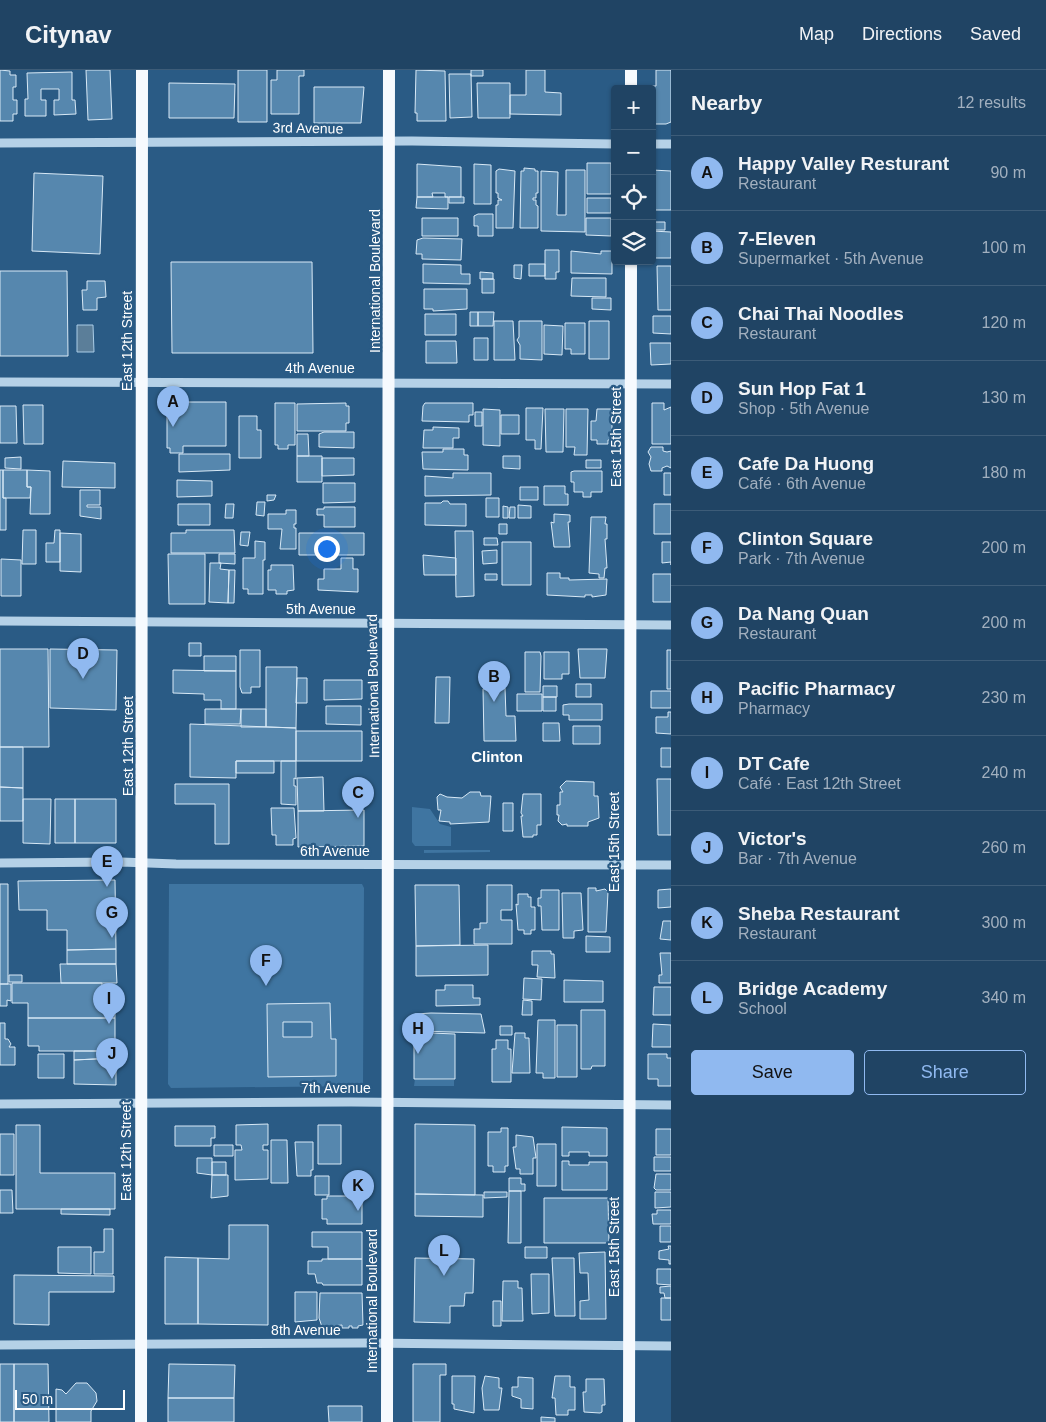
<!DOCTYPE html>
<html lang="en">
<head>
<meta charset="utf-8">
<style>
  :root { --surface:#204464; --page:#284b6a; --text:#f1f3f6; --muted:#a2b0bf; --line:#3d5c78; --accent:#90b9f0 }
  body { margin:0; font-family:Arial,sans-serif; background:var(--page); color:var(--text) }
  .controls { position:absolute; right:15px; top:15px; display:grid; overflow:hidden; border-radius:5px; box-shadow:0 1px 4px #0004 }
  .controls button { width:45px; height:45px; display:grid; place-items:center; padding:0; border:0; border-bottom:1px solid var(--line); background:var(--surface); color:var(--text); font:25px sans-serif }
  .scale { position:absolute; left:15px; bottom:12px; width:110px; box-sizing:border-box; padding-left:5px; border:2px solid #fff; border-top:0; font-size:14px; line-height:18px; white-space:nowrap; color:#fff; -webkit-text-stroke:4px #2a5b85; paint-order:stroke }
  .you { position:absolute; left:326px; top:478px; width:18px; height:18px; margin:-12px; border:4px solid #fff; border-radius:50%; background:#1a73e8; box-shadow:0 0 0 8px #1a73e833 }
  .badge { display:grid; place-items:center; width:32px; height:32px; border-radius:50%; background:var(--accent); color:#111; font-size:16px; font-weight:700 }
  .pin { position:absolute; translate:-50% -41px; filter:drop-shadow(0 1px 2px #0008) }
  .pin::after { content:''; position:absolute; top:26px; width:18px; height:15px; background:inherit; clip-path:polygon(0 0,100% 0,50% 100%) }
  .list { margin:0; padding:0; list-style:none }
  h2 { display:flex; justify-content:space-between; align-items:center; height:65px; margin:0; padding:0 20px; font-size:21px }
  h2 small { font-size:16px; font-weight:400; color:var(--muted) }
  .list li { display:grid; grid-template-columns:32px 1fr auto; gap:15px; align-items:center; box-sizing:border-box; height:75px; padding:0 20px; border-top:1px solid var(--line) }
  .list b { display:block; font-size:19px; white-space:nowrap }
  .list p { margin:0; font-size:16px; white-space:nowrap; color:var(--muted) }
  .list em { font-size:16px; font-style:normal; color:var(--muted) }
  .actions { display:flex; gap:10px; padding:15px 20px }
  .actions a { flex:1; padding:11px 0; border:1px solid var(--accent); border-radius:5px; text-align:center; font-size:18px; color:var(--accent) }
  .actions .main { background:var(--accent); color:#111 }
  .icon { flex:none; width:28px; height:28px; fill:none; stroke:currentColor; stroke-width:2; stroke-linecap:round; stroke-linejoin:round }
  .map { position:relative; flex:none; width:671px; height:1352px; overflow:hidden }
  header { display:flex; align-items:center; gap:30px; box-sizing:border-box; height:70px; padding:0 25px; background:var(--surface); border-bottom:1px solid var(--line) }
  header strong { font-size:24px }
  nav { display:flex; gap:28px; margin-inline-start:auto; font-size:18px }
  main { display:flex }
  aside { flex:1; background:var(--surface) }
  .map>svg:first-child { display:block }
  .green { fill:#3f75a1 }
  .water { fill:#5b7e99; stroke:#aacde7 }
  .building { fill:#5687ae; stroke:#d8e9f6; fill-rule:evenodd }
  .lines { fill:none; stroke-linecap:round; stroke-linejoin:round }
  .minor { stroke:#b5d1e7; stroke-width:9 }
  .major { stroke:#f6fafe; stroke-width:12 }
  .labels { text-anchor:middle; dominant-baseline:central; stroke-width:4.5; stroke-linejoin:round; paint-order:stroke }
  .street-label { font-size:14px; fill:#fff; stroke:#2a5b85 }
  .neighbourhood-label { font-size:15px; font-weight:bold; fill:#fff; stroke:#2a5b85 }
</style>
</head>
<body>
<header>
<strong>Citynav</strong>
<nav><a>Map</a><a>Directions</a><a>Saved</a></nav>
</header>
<main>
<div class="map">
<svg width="671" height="1352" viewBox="0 0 671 1352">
  <rect width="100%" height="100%" fill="#2a5b85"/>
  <path class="green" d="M412 737 430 739 440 754 451 757V776H415L412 772Z
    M424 780H490V782L424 783Z
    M169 814H362L364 818 363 1016 171 1018 168 1014Z
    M415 1009 454 1010V1016H414Z"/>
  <path class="water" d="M77 255H93L94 282H77Z"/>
  <path class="building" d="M0 0 10 1V5H16V17H13V30H17V44H13V51H0Z
    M86 0H110L112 49 88 50Z
    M238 0H267V52H238Z
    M277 0H304V6H299V44H271V10H277Z
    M416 0 445 1 446 51H417V43H415Z
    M471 0H483V6H471Z
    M526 0H545V22L561 23V45L510 44V25H526Z
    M656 0H671V52L666 54H652V16H656Z
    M72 2V30H75L76 44 54 45V30H59V19H41V30H46V46H25V29H28L27 3Z
    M449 4H471L472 47 450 48Z
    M169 13 235 14 234 48H169Z
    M477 13H510V48H478Z
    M314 17H364L361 53H314Z
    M587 93H611V124H587Z
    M417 94 461 97V127H445V123H432L433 127H417Z
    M474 94 491 95V134H474Z
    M524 98 535 99V101H538V123H536V128H533V130H536V135L538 136V158H520L521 101H524Z
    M499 99 515 101 513 158H496V135H498V130H502L498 128V123H496V101Z
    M566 100H585V162L541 161V101L558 102 557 145H566Z
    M652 100 671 101V140H652Z
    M34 103 103 106 100 184 32 181Z
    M417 127H448V139L416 138Z
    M449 127H464V133H449Z
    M587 128H611V143H587Z
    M478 144H493V166H478V156H474V146Z
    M422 148H458V166H422Z
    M586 148H611V166L586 165Z
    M652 152H665V160H652Z
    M652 161 671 162V188H652Z
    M423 168 462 169 461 190 422 189V184H416L417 170Z
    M545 180H559V202H556V209H545Z
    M571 181 601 184V181H612V204L571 203Z
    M171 192H312L313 283H172Z
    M423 194 461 195V204H470V214L423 213Z
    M529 194H545V206H529Z
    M514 195H522L521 209 514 208Z
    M657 196H671V240H658Z
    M0 201H67L68 286H0Z
    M480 202 493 203V209H480Z
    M572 208H606V227L571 226Z
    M482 209H494V223H482Z
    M87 211H105L106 227 97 228V240H83L82 220H87Z
    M424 219H467V239L433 241V239H424Z
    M592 228H611V240L592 239Z
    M470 242H478V256H470Z
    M478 242H494L493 256H478Z
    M425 244H456V265H425Z
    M653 246H671V264L653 263Z
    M494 251H513L515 290H494Z
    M519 251H542V290L520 289V275L517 270 519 267Z
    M589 251H609V289H589Z
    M565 253H585V284H571V279H565Z
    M544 255 563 256 562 285 544 284Z
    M474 268H488V290H474Z
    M426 271H456L457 293H426Z
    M650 273H671V294L651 295Z
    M167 332H226V376H183V383H170V378H167Z
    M275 333H295V375H288V379H278V375H275Z
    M346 333V336H349V353H346V361H297V334Z
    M425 333H473V345H469V352L422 351 423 336Z
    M652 333H664V340L671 337V374H652Z
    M23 335H43V374H24Z
    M0 336H16L17 373H0Z
    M526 338H543L541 379H535V370H526Z
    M483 339 500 340V376L483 375Z
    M545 339H564L563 382H546Z
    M566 339H588L587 385H574L575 377H566Z
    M597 339H612V370H608V374H597V370H591V351H596Z
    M475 342H482V356H475Z
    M501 345H519V364H501Z
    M239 346H257V360H261V388H239Z
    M433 357 459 358V368H453V378H423L424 360H433Z
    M324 362H354V378L319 377V364Z
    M297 364H308L309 386H297Z
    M651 377H663V381L667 382 671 381V398L667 396 662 398V401H651L649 394 651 387 648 382Z
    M443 379H464V385H468V400L423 399 422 382H443Z
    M179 384H230V400L179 402Z
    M297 386H322V412H297Z
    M503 386H520V399L503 398Z
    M21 387V399L5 398V388Z
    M322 388H354V405L322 406Z
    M586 390H601V398H586Z
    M63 391 115 393V418L62 417Z
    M0 400H3V428H6V460H0Z
    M3 400H27V417H31L30 428H3Z
    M27 400 50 401V444H30L31 417H27Z
    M574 401H602V422H591V427H583V422H574V412H571V402Z
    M453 403H491V425L425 426V406L453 408Z
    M664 403H671V425H664Z
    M177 410 212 411V426L177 427Z
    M323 413H355V432L323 433Z
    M544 416H565V424H568V435H544Z
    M520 417H538V430H520Z
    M80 420H100V435H87V437H101V449L80 446Z
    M267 425H276L274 430 267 431Z
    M486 428H499V447H486Z
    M443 431H448L450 434H466V456L425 455V433H441Z
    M257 432H265L264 446 256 445Z
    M178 434H210V455H178Z
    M226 434H234L233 448H225Z
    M654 434H671V464H654Z
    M518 435 531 436V448H518Z
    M503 436 508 437V448H503Z
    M324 437H355V457H324V445H317V439H324Z
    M510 437H515V448H509Z
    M286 440H296V454H294V458H296V479H280L282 459H268V444H286Z
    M554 444 570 445V452H568L570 477H554L551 452 554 453Z
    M591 447H606L605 454H607V469H605L607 498H605L604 508H599V504L589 503Z
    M499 454H507V464H499Z
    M23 460H36V494H22Z
    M55 460H60V492H46V473H54Z
    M186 460H234L235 483H171V463H186Z
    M455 461H473L474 526 456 527Z
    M241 462H250L248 476 240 475Z
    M60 463 81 464V502L60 501Z
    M299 463H364V485H299Z
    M484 468H497L498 475H484Z
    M255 471 265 472V490H263V524H248V519H243V488H255Z
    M502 472H531V515H502Z
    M662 472H671V495V492L662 493Z
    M497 480V493L483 494 482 481Z
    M168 484H205V534H169Z
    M219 484H235V494L219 493Z
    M423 485 456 488V505H424Z
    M341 488H353V499H358V522L318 520V509H324V499H341Z
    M1 489 21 490V526H1Z
    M210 493H221L220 499 229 500 228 533 209 532Z
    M271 495H293L294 520 287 521V524H276V520H268V500H271Z
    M229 500H235L234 533H228Z
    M547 503H560V508H569V510L607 509 606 525 592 527V525H585V527L547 525Z
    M485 504H497V510H485Z
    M653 504H671V532H653Z
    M189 573H201V586H189Z
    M0 579H48L49 677H0Z
    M50 579 117 580 116 640 50 638Z
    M578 579H607L605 608H580Z
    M240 580H260V617H251V623H242L240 617Z
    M667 580H671V619H667Z
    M525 582H540L541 586 540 622H525Z
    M544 582H569V604H562V609H544Z
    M204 586H236V601H204Z
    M266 597H297L296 658 266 657Z
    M173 600 236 601V639H221V630H204V624L173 623Z
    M436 607H450L449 653H435Z
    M297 608H307V633H296Z
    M324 610H362V629L324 630Z
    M576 614H591V627H576Z
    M543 616H557V627H543Z
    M505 618 506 646H515L516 671H484L483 619Z
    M651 621H671V638H651Z
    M517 624H542V641H517Z
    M543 627H556V641H543Z
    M569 634H602V650H569V645H563V635Z
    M326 636H361V655L326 654Z
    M205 639H241L240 654H205Z
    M241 639H266V657H241Z
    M668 642H671V664L656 663V647H668Z
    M543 653H559L560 671H543Z
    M190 654 296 658V691H236V708L190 707Z
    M573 656H600V674H573Z
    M296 661H362V691H296Z
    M0 677H23V718L0 717Z
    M661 678H671V697H661Z
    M236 691H274V703H236Z
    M281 691H296V709L294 708V716H296V735L281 734Z
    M323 707 324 741H298L297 708Z
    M657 709H671V765H658Z
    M566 711 594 712V726H598L599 748 588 752V756H567V754L562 755 558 751 559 745H557V735H560V722H563L560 717Z
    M175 714H229V774H215V734H175Z
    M0 717 23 718V751H0Z
    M470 722H480L481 726H491L489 752 450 754V752L439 751 441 740H438L437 727 440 724 447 727 462 728Z
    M523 724H541V755H537V765H533V767H523L521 746H523L521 743Z
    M23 729H51L50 774 23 773Z
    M55 729H75V773H55Z
    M75 729H116V773H75Z
    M503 733H513V761H503Z
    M271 738H294L296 768 293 769V775H276V765H272Z
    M364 740V776L298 777V741Z
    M115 810 116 879 67 880V860H47V840H19L18 811Z
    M0 814H8V914H0Z
    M415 815H459L460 875 416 876Z
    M487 815H512V840H501V850H512V874H474V859H480V853H487Z
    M588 818H596V821L605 819 608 822 606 862H588Z
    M671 819V837L658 838V820Z
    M541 820H559V860H542L541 836H538V828H541Z
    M562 823H581L583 860 574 861V868H563Z
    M518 824H528V827H531V837H535V860H531V864H524V860H518L516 834 518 835Z
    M663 851H671V870L660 869Z
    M586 866 610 867V882H586Z
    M488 875V905L416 906V876Z
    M116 879V894H67V880Z
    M532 881H551V884H554L555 908 537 907 538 895H532Z
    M660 883H671V913H659V905H662Z
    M60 894H116L117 913H61Z
    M9 905H22V912H9Z
    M524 908 542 909 541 930 523 929Z
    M564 910 603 911V932H564Z
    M12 913H102V937H115V948H28V933H12Z
    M0 914H11V931L7 930V936H0Z
    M445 915H473V928H480V935L436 936V920H445Z
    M654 917H671V945H653Z
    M523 930 532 931V945H522Z
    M330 933 331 969H336V1006L268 1007 267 934ZM283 952H312V967H283Z
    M581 940H605V996H592L591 999H581Z
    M431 943 481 944 485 963 415 961V944Z
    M28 948H115V981H39V976H28Z
    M538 950H555V1008H543V1003H536Z
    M0 953H5V969H8L11 974 9 977H15V995H0Z
    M653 954 671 955V977H652Z
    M557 955H577V1007H557Z
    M500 956H512V965H500Z
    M431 963 455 964V1009H414V964Z
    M515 963H525V968H529L530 1003H512Z
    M496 970H508V979H511V1012H492V979H496Z
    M74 981H115L116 988 74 990Z
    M38 984H64V1008H38Z
    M648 984H667V988H671V1016H658V1009H648Z
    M116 988V1015L74 1014V990Z
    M268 1054V1075H263V1080H268V1109L235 1110V1080H242L241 1075H236V1055Z
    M415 1054 475 1055V1125L415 1124Z
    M16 1055H40V1103H115V1139H16Z
    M318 1055H341V1094H318Z
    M175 1056H215V1068H211V1076H175Z
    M562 1057 607 1058V1086H589V1082H569V1086H562Z
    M501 1058H508V1096H505V1102H493V1096H488V1062H501Z
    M656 1059H671V1085H656Z
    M0 1064H14V1105H0Z
    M516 1065 533 1067 536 1088H533V1104H520V1099H516L513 1077H516Z
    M271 1070H287L288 1113H271Z
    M295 1072H313V1100H311V1106H297Z
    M537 1074H556V1116H537Z
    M214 1075H233V1086H214Z
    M654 1087H671V1101H654Z
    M197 1088H212V1105L197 1103Z
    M562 1091H569V1095H589V1092H607V1120H562Z
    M212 1092H226V1105H212Z
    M656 1104H671V1120H656L654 1118Z
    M212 1105H228V1126L211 1128Z
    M315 1106H329V1125H315Z
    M509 1108H521V1114H525V1121H509Z
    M0 1120H12L13 1143H0Z
    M509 1121H521V1173H508Z
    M484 1122H507V1127L484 1128Z
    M655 1122H671V1137L655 1138Z
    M415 1124 483 1125V1147L415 1146Z
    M327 1126H362V1154H327V1149H322V1129H327Z
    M544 1128H608L609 1173H544Z
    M61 1139H110V1145L61 1144Z
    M657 1140H671V1154H653L652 1144H657Z
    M229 1155H268V1255L198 1254V1188L229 1189Z
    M660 1156H671V1172H660Z
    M104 1159H113V1204H94V1182H104Z
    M312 1162H362V1189H328V1177H312Z
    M668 1176H671V1194H669V1190L659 1189V1181L669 1179Z
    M58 1177H91V1204L58 1203Z
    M525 1177H547V1188H525Z
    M605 1182 606 1249H580V1231L589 1230 588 1203H580L579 1183Z
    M165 1187 198 1188V1254H165Z
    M415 1188 474 1189 473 1223H465L464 1236H450V1253L414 1252Z
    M552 1188H574L575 1246H555Z
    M322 1189H362V1215H323L322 1213H317L315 1204H308V1191H322Z
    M657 1199H671V1215L657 1214Z
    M531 1204H549V1243L532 1244Z
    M14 1205 114 1206V1222H49V1255L14 1254Z
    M503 1211H518V1218H522L523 1251H502Z
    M671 1216V1228H665L664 1223H660V1217Z
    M295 1222H317V1250L295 1252Z
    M320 1223H362L363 1255 358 1256V1258H352V1256H349V1258H342V1255L322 1257 319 1248Z
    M661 1228H671V1250H661Z
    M493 1231H501V1256H493Z
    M0 1294H14V1352H0Z
    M14 1294H48L49 1352H14Z
    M169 1294 235 1295 234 1328H168Z
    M413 1294H446V1305H440V1352H413Z
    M452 1306H475L474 1343 454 1339V1334H452Z
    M485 1306 499 1308V1318H502L499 1340H484L482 1318Z
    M555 1306H570V1317H575V1340H568V1345H556L555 1328H552Z
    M518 1307 533 1308V1339L521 1338V1329L512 1326V1317H518Z
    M586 1309H604L605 1335H602V1342L600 1343 584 1342 583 1322H586Z
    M76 1313H87L96 1323 97 1331 91 1341V1352H56V1319L62 1320 66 1324Z
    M168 1328H234V1352H168Z
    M328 1336H362V1352H329Z
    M541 1347 555 1348V1352H541Z"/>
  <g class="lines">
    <path class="minor" d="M0 73 412 71 615 74
      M652 74H671
      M0 312 671 314
      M0 551 671 555
      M0 793 121 792 176 794 671 795
      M0 1034 351 1032 671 1035
      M0 1275 365 1273 671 1276"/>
    <path class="major" d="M631 19V0
      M141 1352 142 0
      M387 1352 389 0
      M629 1352 631 191"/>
  </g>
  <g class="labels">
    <g class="street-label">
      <text transform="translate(308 58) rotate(1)">3rd Avenue</text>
      <text transform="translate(375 211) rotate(-90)">International Boulevard</text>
      <text transform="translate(127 271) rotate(-90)">East 12th Street</text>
      <text x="320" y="298">4th Avenue</text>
      <text transform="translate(616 367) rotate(-90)">East 15th Street</text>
      <text x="321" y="539">5th Avenue</text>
      <text transform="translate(373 616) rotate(-91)">International Boulevard</text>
      <text transform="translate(128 676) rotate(-90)">East 12th Street</text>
      <text transform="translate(614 772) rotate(-90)">East 15th Street</text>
      <text x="335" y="781">6th Avenue</text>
      <text x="336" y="1018">7th Avenue</text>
      <text transform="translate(126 1081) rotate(-90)">East 12th Street</text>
      <text transform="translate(614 1177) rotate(-90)">East 15th Street</text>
      <text transform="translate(372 1231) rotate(-90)">International Boulevard</text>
      <text x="306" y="1260">8th Avenue</text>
    </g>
    <g class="neighbourhood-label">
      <text x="497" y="686">Clinton</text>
    </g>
  </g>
</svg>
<div class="controls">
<button>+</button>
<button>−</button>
<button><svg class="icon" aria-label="locate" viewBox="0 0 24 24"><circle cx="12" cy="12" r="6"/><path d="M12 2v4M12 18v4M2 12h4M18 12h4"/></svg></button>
<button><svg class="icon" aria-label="layers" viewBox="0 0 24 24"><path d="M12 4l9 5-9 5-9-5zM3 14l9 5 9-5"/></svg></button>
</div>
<div class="scale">50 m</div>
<div class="you"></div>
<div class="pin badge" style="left:173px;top:357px">A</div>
<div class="pin badge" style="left:494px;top:632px">B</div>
<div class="pin badge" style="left:358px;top:748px">C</div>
<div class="pin badge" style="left:83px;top:609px">D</div>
<div class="pin badge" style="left:107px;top:817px">E</div>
<div class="pin badge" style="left:266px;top:916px">F</div>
<div class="pin badge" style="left:112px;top:868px">G</div>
<div class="pin badge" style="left:418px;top:984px">H</div>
<div class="pin badge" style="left:109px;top:954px">I</div>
<div class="pin badge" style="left:112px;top:1009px">J</div>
<div class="pin badge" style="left:358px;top:1141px">K</div>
<div class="pin badge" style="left:444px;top:1206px">L</div>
</div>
<aside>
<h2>Nearby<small>12 results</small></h2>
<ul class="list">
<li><span class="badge">A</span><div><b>Happy Valley Resturant</b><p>Restaurant</p></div><em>90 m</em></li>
<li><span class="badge">B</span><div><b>7-Eleven</b><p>Supermarket · 5th Avenue</p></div><em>100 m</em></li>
<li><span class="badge">C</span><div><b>Chai Thai Noodles</b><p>Restaurant</p></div><em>120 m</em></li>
<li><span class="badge">D</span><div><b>Sun Hop Fat 1</b><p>Shop · 5th Avenue</p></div><em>130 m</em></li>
<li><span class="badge">E</span><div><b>Cafe Da Huong</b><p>Café · 6th Avenue</p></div><em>180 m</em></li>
<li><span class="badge">F</span><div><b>Clinton Square</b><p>Park · 7th Avenue</p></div><em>200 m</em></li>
<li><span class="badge">G</span><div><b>Da Nang Quan</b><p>Restaurant</p></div><em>200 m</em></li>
<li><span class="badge">H</span><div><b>Pacific Pharmacy</b><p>Pharmacy</p></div><em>230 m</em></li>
<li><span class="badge">I</span><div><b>DT Cafe</b><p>Café · East 12th Street</p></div><em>240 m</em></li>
<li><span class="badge">J</span><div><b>Victor's</b><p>Bar · 7th Avenue</p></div><em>260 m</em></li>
<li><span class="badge">K</span><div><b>Sheba Restaurant</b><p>Restaurant</p></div><em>300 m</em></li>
<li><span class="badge">L</span><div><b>Bridge Academy</b><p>School</p></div><em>340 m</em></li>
</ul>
<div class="actions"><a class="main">Save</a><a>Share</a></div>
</aside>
</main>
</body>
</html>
